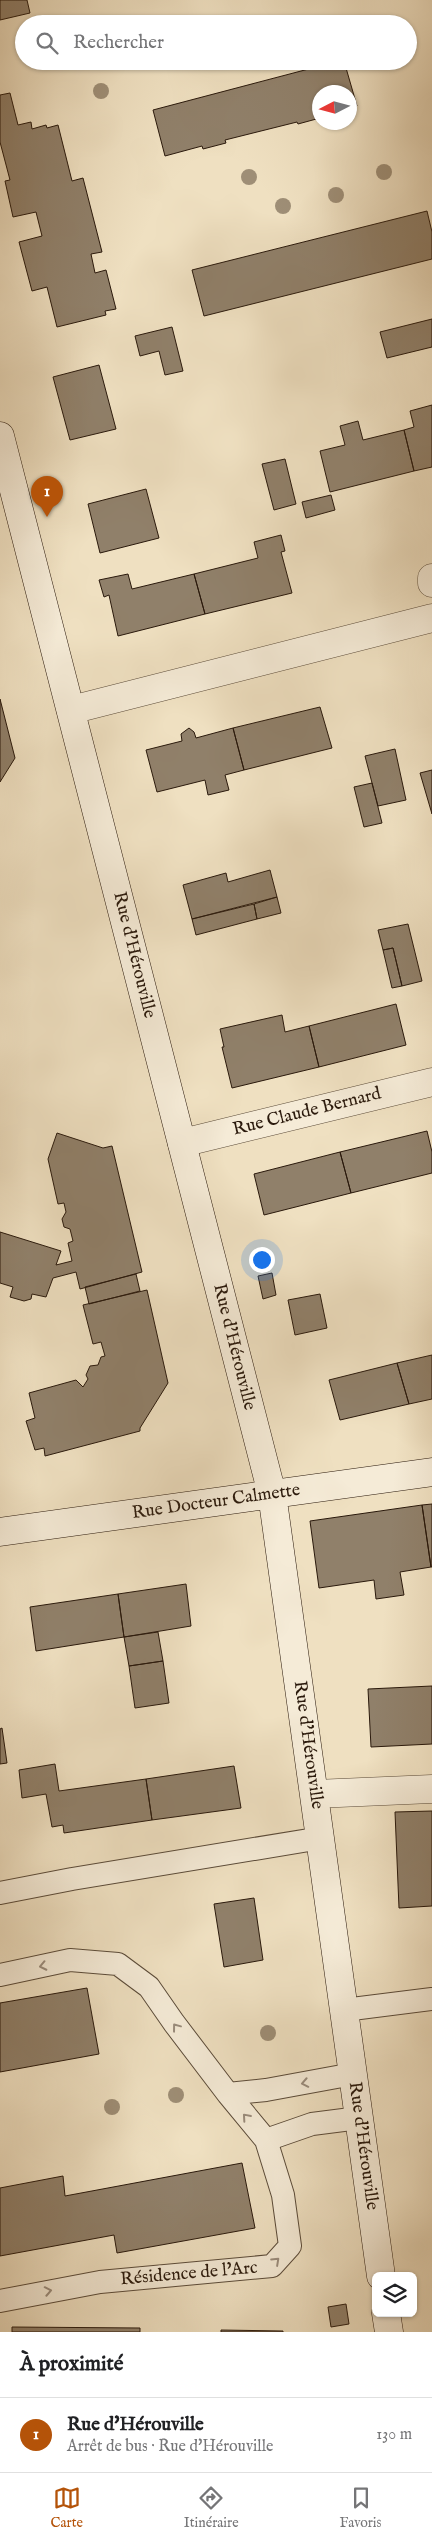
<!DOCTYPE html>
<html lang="fr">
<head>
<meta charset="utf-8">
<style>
  :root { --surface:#fff; --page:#f2f2f2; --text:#202124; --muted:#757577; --line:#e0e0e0; --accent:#b45309 }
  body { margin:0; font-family:"IM FELL English",serif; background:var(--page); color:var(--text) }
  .controls { position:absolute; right:15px; bottom:15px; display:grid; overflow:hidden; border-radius:8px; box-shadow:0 1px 4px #0004 }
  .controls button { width:45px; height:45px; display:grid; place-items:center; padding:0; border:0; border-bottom:1px solid var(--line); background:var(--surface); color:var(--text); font:25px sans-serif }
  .compass { position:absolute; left:312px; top:85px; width:45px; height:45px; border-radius:50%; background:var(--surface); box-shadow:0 1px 4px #0004; rotate:264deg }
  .you { position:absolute; left:261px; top:1259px; width:18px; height:18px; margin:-12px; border:4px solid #fff; border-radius:50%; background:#1a73e8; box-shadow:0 0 0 8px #1a73e833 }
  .badge { display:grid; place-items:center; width:32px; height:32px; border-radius:50%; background:var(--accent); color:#fff; font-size:16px; font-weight:700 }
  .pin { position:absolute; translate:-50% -41px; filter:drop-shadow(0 1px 2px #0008) }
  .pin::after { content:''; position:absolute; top:26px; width:18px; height:15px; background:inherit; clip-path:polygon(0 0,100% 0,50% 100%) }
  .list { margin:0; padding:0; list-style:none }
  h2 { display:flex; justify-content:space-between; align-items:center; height:65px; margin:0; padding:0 20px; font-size:21px }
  h2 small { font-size:16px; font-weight:400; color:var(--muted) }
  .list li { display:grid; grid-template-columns:32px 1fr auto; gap:15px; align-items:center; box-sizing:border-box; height:75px; padding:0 20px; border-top:1px solid var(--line) }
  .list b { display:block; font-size:19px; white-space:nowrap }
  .list p { margin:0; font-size:16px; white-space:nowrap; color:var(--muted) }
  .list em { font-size:16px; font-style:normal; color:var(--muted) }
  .icon { flex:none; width:28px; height:28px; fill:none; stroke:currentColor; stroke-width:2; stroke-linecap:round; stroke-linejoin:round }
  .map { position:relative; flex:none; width:432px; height:2332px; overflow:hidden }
  .search { position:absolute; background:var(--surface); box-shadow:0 1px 4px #0004; left:15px; right:15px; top:15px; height:55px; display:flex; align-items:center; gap:12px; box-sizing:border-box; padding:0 18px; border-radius:28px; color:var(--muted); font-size:19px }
  .sheet { height:140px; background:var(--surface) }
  nav { display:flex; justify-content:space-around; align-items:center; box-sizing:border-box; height:70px; border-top:1px solid var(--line); background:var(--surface); font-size:14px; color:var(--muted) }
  nav a { display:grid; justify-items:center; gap:2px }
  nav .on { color:var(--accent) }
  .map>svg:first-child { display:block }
  .building { fill:#90806a; stroke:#2a190c }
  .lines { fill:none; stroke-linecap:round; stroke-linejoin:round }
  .lane-casing { stroke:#5b4b39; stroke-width:24 }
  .street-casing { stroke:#5b4b39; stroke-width:29 }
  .secondary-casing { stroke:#2a190c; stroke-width:29 }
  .lane { stroke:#f5ebd7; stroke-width:22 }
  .street { stroke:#f5ebd7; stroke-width:28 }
  .secondary { stroke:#f5ebd7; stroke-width:28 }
  .tree { fill:#9e8e76 }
  .oneway { stroke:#9a8c7c }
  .labels { text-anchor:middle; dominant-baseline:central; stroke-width:4; stroke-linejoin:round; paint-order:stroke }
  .street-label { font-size:18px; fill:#2a190c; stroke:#f5ebd7 }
</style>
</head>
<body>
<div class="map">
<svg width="432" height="2332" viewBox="0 0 432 2332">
  <rect width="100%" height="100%" fill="#efe0c1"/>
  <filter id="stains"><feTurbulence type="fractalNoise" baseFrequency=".004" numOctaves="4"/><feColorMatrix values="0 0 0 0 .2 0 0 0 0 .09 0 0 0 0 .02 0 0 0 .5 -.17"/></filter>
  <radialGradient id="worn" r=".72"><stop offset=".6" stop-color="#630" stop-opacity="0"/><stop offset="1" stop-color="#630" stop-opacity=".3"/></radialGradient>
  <path class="building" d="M0 0H27L30 13 0 20Z
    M339 61H344L357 106 350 108V92H320V118L298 124 297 122 225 140 226 143 203 149 202 146 165 156 153 110Z
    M10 93 18 125 31 122 32 129 46 125 47 128 58 125 72 181 83 178 102 252 91 254 95 273 106 270 116 309 105 311 106 315 57 327 47 287 32 291 19 242 42 236 36 212 13 217 5 181 10 180 0 142V95Z
    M427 211 432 232V259L204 316 192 270Z
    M432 319V347L387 358 380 332Z
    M172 327 183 371 165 375 159 351 140 356 135 336Z
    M99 365 116 429 70 440 53 377Z
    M432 405V467L414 471 404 430 414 427 410 411Z
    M358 421 363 440 404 430 414 471 330 492 320 451 345 445 340 426Z
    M285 459 296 504 274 510 262 464Z
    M146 489 159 538 100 553 88 504Z
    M331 495 335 510 306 518 302 502Z
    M281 535 285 551 281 552 292 593 205 614 194 574 258 558 254 542Z
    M128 574 132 589 194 574 205 614 118 636 109 595 104 597 99 580Z
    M0 699 15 758 0 782Z
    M320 707 332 748 244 770 233 728Z
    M189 728 194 732 196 738 233 728 244 770 225 775 229 790 208 795 205 780 157 792 146 750 182 741 181 734Z
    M395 749 406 800 378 806 365 756Z
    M432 770V814L420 773Z
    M372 783 382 823 364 827 354 787Z
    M270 870 277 897 192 919 183 885 226 873 228 882Z
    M277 897 281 913 257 919 254 904Z
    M254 904 257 919 196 935 192 919Z
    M408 924 422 981 402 986 393 948 383 950 378 930Z
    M393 948 402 986 392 988 383 950Z
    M396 1004 406 1045 319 1067 309 1026Z
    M282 1015 285 1032 309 1026 319 1067 232 1088 222 1047H224L220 1029Z
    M427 1131 432 1152V1173L351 1193 340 1152Z
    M57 1133 103 1148 112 1146 142 1272 80 1289 76 1272 53 1278 46 1297 32 1294 31 1299 24 1301 10 1297 13 1287 0 1283V1232L61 1251 56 1265 72 1261 68 1243 73 1241 70 1229 64 1227 62 1219 66 1212 64 1203 58 1204 48 1159Z
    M340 1152 351 1193 264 1215 254 1174Z
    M272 1273 276 1295 263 1299 258 1276Z
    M136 1274 140 1291 89 1304 85 1287Z
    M147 1290 168 1383 140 1428V1431L45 1456 44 1448 35 1450 26 1421 35 1418 29 1393 76 1380 83 1387 88 1379 86 1375 90 1366 98 1365 101 1357 105 1356 101 1342 93 1344 83 1305Z
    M320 1294 327 1328 295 1335 288 1300Z
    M432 1355V1399L409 1404 397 1363Z
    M397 1363 409 1404 340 1420 329 1380Z
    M432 1504V1567H431L422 1505Z
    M422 1505 431 1567 400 1572 404 1595 376 1599 374 1580 319 1588 310 1521Z
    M186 1584 191 1626 124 1637 118 1594Z
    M118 1594 124 1637 36 1651 30 1607Z
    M158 1632 163 1661 129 1666 124 1637Z
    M163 1661 169 1703 135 1708 129 1666Z
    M432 1686V1744L371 1747 368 1689Z
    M2 1728 7 1763 0 1764V1729Z
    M55 1764 59 1791 146 1779 152 1820 64 1833 63 1825 52 1827 46 1794 22 1798 19 1770Z
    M234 1766 241 1808 152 1820 146 1779Z
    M432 1811V1906L399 1908 395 1812Z
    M254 1898 263 1960 224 1967 214 1904Z
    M87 1988 99 2054 0 2072V2003Z
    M242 2163 255 2228 117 2253 114 2235 0 2256V2188L63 2176 65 2196Z
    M346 2304 349 2324 331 2327 328 2307Z
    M12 2327 140 2328V2332H12Z
    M221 2330 283 2331V2332H221Z"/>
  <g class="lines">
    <defs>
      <path id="lane" d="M0 1893 72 1879 321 1838
        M0 1975 70 1960 118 1964 149 1987 174 2023 228 2094 266 2090 353 2074
        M344 2010 432 1999
        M266 2140 312 2124 359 2118
        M0 2301 100 2282 272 2266 290 2246 283 2195 266 2140 228 2094"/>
      <path id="street" d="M432 578V583
        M71 710 432 618
        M182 1143 432 1082
        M315 1794 432 1789"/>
      <path id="secondary" d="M0 436 272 1494 381 2276
        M0 1532 432 1472
        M386 2313 389 2332"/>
    </defs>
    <use href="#lane" class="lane-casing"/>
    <use href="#street" class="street-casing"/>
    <use href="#secondary" class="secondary-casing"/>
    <use href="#lane" class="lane"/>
    <use href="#street" class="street"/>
    <use href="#secondary" class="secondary"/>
  </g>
  <g class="tree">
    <circle cx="101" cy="91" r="8"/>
    <circle cx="384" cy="172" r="8"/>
    <circle cx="249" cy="177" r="8"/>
    <circle cx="336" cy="195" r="8"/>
    <circle cx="283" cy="206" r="8"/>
    <circle cx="268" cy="2033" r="8"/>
    <circle cx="176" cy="2095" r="8"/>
    <circle cx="112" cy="2107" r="8"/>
  </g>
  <defs><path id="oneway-chevron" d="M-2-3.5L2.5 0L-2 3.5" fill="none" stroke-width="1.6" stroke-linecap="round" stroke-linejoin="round" transform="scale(1.25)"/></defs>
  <g class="oneway">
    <use href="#oneway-chevron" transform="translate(43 1966) rotate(168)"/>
    <use href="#oneway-chevron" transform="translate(176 2027) rotate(-127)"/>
    <use href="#oneway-chevron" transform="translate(305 2083) rotate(169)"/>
    <use href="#oneway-chevron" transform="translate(246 2117) rotate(-131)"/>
    <use href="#oneway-chevron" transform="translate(276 2261) rotate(-43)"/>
    <use href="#oneway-chevron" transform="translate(48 2291) rotate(-11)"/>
  </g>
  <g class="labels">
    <g class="street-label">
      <text transform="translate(134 955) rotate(76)">Rue d'Hérouville</text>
      <text transform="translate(307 1112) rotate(-14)">Rue Claude Bernard</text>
      <text transform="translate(234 1347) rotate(76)">Rue d'Hérouville</text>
      <text transform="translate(216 1502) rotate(-8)">Rue Docteur Calmette</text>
      <text transform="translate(308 1745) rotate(82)">Rue d'Hérouville</text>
      <text transform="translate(363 2146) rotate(82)">Rue d'Hérouville</text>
      <text transform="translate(189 2274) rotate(-5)">Résidence de l'Arc</text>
    </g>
  </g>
  <rect width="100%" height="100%" filter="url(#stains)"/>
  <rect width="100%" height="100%" fill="url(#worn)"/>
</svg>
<div class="controls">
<button><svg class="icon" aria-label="layers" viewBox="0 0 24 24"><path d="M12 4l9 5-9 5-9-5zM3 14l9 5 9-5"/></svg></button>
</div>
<svg class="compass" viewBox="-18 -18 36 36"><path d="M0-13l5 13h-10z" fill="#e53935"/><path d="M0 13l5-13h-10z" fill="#757577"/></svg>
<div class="you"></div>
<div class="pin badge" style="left:47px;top:517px">1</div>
<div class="search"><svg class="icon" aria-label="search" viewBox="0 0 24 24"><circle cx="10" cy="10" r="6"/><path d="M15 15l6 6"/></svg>Rechercher</div>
</div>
<section class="sheet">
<h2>À proximité<small></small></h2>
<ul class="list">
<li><span class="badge">1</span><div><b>Rue d'Hérouville</b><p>Arrêt de bus · Rue d'Hérouville</p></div><em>130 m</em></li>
</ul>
</section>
<nav>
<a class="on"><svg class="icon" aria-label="map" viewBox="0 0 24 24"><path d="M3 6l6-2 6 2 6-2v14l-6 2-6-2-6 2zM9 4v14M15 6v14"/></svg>Carte</a>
<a><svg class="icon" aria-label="directions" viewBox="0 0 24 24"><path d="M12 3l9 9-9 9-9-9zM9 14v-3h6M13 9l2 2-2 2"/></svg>Itinéraire</a>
<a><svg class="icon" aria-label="saved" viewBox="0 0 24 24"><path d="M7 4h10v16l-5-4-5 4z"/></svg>Favoris</a>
</nav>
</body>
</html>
